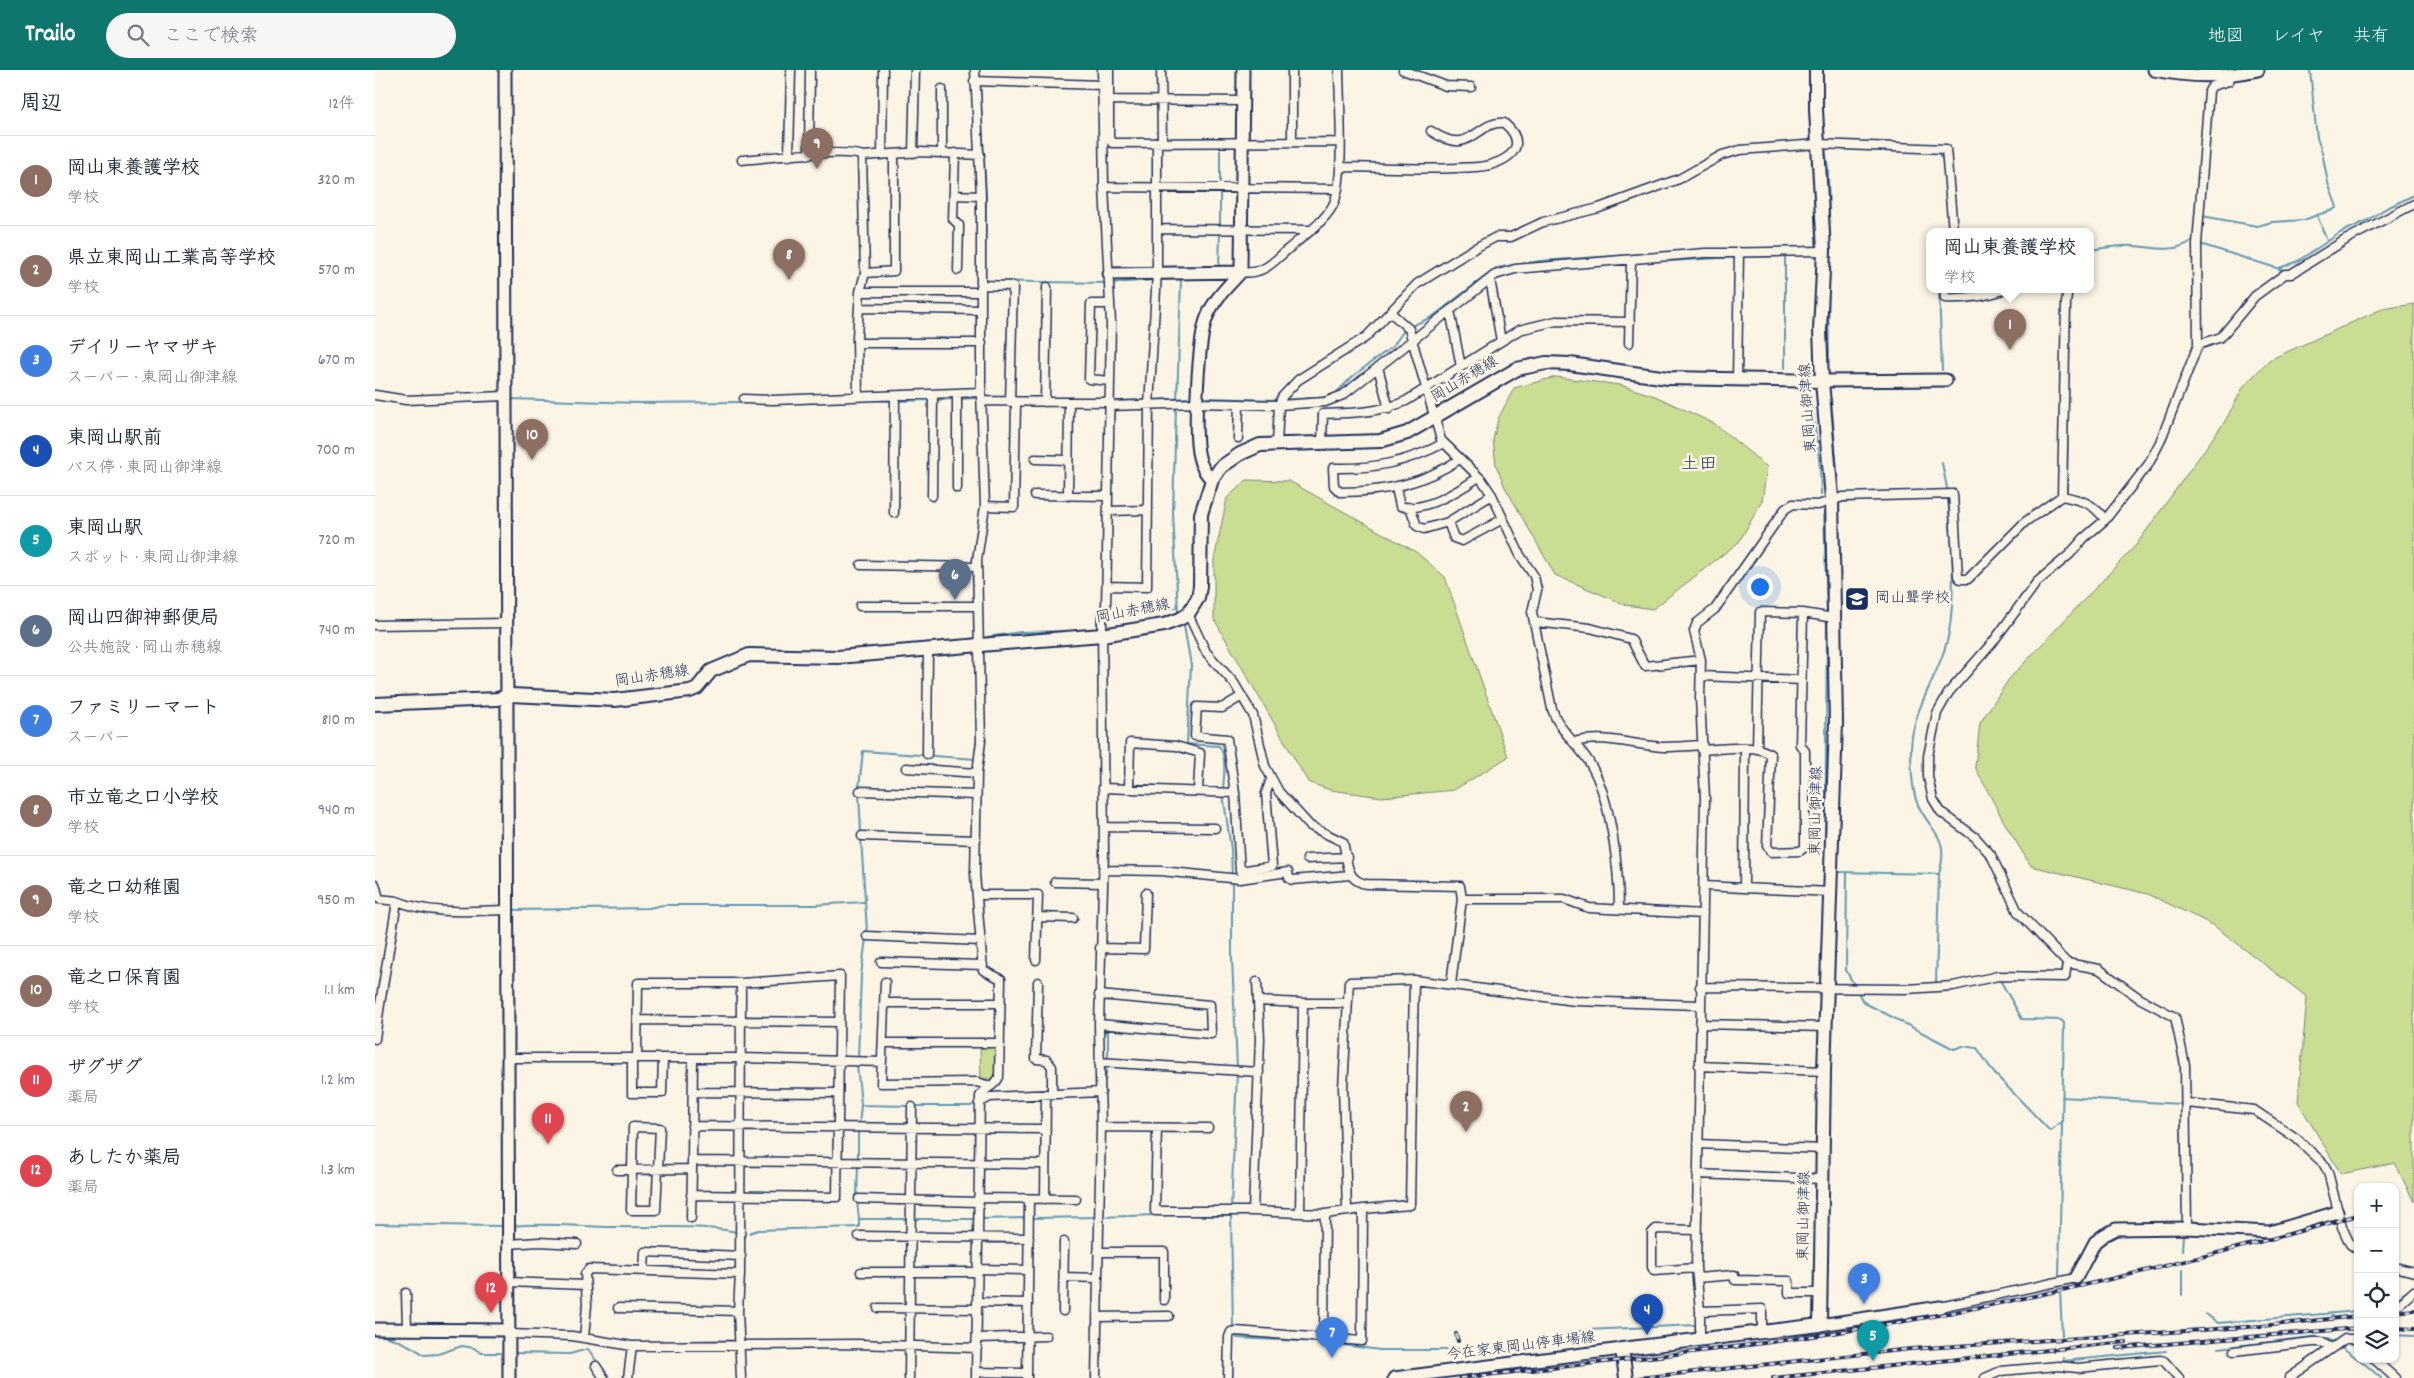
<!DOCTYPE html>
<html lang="ja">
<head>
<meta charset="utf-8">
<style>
  :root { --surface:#fff; --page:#f6f6f7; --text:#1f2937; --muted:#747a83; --line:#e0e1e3; --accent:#0f766e }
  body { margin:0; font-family:Dekko,"Klee One",sans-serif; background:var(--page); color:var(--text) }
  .controls { position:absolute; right:15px; bottom:15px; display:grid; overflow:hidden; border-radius:10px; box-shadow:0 1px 4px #0004 }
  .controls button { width:45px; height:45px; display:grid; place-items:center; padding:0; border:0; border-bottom:1px solid var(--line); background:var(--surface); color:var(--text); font:25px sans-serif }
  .you { position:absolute; left:1384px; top:516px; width:18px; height:18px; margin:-12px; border:4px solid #fff; border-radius:50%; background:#1a73e8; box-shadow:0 0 0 8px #1a73e833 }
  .badge { display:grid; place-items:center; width:32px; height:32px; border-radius:50%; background:var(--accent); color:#fff; font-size:16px; font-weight:700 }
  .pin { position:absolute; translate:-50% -41px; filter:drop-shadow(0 1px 2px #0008) }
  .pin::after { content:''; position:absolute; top:26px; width:18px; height:15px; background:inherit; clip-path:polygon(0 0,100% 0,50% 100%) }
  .popup { position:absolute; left:1551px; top:158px; width:168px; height:65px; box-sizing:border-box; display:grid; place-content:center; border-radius:10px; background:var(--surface); filter:drop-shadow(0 1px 4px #0005); font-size:16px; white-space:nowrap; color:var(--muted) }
  .popup b { font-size:19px; color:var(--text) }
  .popup::after { content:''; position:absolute; left:50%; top:100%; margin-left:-10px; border:10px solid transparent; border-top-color:var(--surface) }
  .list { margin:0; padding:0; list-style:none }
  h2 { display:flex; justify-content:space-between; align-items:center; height:65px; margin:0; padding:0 20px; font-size:21px }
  h2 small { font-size:16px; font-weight:400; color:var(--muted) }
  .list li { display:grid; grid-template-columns:32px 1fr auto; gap:15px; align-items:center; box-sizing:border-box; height:90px; padding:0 20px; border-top:1px solid var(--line) }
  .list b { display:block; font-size:19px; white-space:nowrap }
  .list p { margin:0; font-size:16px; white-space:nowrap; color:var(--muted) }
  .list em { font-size:16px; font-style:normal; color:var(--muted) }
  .icon { flex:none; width:28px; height:28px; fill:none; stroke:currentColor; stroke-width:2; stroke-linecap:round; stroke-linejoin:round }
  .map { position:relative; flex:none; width:2039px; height:1308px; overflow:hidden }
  header { display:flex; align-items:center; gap:30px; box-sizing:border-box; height:70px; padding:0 25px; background:var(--accent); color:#fff }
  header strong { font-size:24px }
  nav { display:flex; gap:28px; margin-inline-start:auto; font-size:18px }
  .search { width:350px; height:45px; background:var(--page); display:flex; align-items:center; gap:12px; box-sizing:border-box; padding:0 18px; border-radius:28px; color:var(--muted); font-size:19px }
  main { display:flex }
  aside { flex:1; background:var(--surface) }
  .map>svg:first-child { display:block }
  .green { fill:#cade93; stroke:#728678 }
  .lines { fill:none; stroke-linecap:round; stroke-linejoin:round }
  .stream { stroke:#6199b1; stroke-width:2 }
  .street-casing { stroke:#1b2f5e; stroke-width:11 }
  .secondary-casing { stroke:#1b2f5e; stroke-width:15 }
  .primary-casing { stroke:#1b2f5e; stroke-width:16 }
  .street { stroke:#fcf5e5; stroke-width:8 }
  .secondary { stroke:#fcf5e5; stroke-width:11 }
  .primary { stroke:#fcf5e5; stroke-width:12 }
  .rail-casing { stroke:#1b2f5e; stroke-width:4 }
  .rail { stroke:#fcf5e5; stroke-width:2; stroke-dasharray:5.5; stroke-linecap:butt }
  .labels { text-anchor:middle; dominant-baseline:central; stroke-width:5; stroke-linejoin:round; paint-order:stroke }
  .street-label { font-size:15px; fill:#1b2f5e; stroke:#fcf5e5 }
  .poi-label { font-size:15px; fill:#1b2f5e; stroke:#fcf5e5; text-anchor:start }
  .quarter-label { font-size:18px; fill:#1b2f5e; stroke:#fcf5e5 }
</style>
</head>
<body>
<header>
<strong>Trailo</strong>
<div class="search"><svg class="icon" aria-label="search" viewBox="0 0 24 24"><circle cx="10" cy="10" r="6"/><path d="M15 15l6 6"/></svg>ここで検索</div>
<nav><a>地図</a><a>レイヤ</a><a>共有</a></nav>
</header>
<main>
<aside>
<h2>周辺<small>12件</small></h2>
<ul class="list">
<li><span class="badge" style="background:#8d6e63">1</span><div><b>岡山東養護学校</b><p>学校</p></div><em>320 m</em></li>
<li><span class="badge" style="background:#8d6e63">2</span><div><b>県立東岡山工業高等学校</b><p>学校</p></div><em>570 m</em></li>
<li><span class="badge" style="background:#3f7fe0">3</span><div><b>デイリーヤマザキ</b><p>スーパー · 東岡山御津線</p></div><em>670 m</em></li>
<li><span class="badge" style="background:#1a4fb4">4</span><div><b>東岡山駅前</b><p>バス停 · 東岡山御津線</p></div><em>700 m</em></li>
<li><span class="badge" style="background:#0f9aa8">5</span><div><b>東岡山駅</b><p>スポット · 東岡山御津線</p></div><em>720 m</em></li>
<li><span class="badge" style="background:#5c6f8a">6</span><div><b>岡山四御神郵便局</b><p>公共施設 · 岡山赤穂線</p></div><em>740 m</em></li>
<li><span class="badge" style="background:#3f7fe0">7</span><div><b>ファミリーマート</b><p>スーパー</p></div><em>810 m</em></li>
<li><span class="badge" style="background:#8d6e63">8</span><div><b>市立竜之口小学校</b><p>学校</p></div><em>940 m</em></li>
<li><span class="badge" style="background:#8d6e63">9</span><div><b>竜之口幼稚園</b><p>学校</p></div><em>950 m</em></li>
<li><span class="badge" style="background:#8d6e63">10</span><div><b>竜之口保育園</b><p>学校</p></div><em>1.1 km</em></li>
<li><span class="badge" style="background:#e0444e">11</span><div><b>ザグザグ</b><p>薬局</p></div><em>1.2 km</em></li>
<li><span class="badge" style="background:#e0444e">12</span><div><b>あしたか薬局</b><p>薬局</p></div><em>1.3 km</em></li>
</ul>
</aside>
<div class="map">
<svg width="2039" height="1308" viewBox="0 0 2039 1308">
  <rect width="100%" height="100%" fill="#fcf5e5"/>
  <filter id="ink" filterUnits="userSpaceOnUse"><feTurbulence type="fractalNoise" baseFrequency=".02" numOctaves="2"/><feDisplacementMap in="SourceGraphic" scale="10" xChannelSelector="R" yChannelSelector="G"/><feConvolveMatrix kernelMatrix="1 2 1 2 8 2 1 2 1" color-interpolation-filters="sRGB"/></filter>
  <g filter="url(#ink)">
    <path class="green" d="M2039 234V1132L2020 1093 1966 1104 1923 1032 1932 927 1838 855 1773 824 1656 796 1629 752 1600 697 1605 653 1634 609 1761 475 1850 351 1869 316 1894 290 2007 239Z
      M1181 307 1245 315 1280 326 1340 354 1392 397 1387 431 1364 472 1278 539 1251 535 1180 505 1130 417 1121 395 1118 370 1123 349 1139 318Z
      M872 410 914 411 1041 482 1070 507 1133 687 1079 720 1007 727 955 720 933 712 839 549V490L852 428Z
      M605 976H617L620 979V1006L618 1009H606Z"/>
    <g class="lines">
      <path class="stream" d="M604 0V9
        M1935 0 1942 68 1947 82 1953 113 1962 137 1958 140 1942 145 1952 171
        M605 13 611 125 610 211 733 213
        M1474 79 1563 83 1568 90
        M1450 80 1453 97 1454 167
        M845 115V80
        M1827 146 1882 156 1897 152 1929 150 1942 145
        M845 158V120
        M1825 174 1911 201
        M1715 180C1729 178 1745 175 1759 176 1780 177 1797 184 1817 171L1821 172
        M1367 187 1410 186V298
        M1295 191 1362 187
        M844 198 845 163
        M1904 198 1923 191 1965 163 1993 150 2008 140 2039 125
        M806 209 829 208
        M785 210 806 209 802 332
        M737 213 780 210
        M1453 217 1454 290
        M1564 219 1567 300
        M1694 246 1695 231
        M1034 257 1057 247 1121 198 1165 191 1269 184
        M1419 316 1435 329 1437 335 1445 397 1446 424
        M959 325 978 306 1018 276 1030 259
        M832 328 905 330
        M136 329 263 333 368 332
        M585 329 602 328
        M1456 329 1464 423
        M493 330 518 331
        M560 330 580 329
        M776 330 814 328
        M909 330 954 327
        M17 331 45 333
        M522 331 555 330
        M741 331 771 330
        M59 332 123 331
        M385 333 470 331
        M801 337 798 442 803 542
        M1567 393 1573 423
        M1690 421 1692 420 1693 333
        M1513 429H1573C1577 473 1581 519 1574 562 1567 602 1537 637 1536 678 1536 692 1537 722 1543 735 1557 764 1575 766 1564 804L1561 914
        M1465 432 1495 430
        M1449 437 1452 545
        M736 542 801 538
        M809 556 816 595 812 674 844 676C852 687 849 706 848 719
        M719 560 722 558V542H726
        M612 567 646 562 699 561
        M525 576 595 570
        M337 608 346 603
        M484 718 488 681 601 689
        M484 723 486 763
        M848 724 856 779 857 806
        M1450 801 1452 549
        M1461 802 1564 804
        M1472 802 1471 900 1479 915
        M857 810V889L862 998
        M137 840 274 838 288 835H438L489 832
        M1600 915 1625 910 1647 949 1686 950 1689 953 1684 1206
        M1483 922 1488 932 1579 979 1588 976 1602 978 1619 1003 1675 1061 1687 1051
        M729 962H733V991
        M483 989 486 905 492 861 486 768
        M482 994 486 1035 484 1056
        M730 1011 732 996
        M1687 1027 1806 1034 1808 1151
        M486 1035 535 1036
        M540 1036H596L600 1033
        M483 1090V1061
        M482 1126 483 1096
        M482 1131 484 1149
        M856 1138 862 1003
        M856 1143 858 1260
        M811 1145 856 1146
        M726 1147 781 1145
        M656 1148 721 1147
        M537 1149H599
        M606 1149 651 1148
        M0 1154 125 1156
        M137 1156C172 1152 205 1157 240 1157 281 1158 321 1154 362 1162
        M374 1163 383 1160 484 1157V1149H532
        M1807 1181 1808 1164
        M1685 1219 1687 1266
        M1807 1225V1200
        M2020 1230 2039 1216
        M1955 1243 1958 1248
        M1831 1244 1843 1253 1983 1241
        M860 1264 862 1268 945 1272 1005 1280H1075L1112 1275
        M1190 1264 1211 1260 1322 1255
        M0 1265C14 1265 39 1277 49 1285L63 1284 87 1276 99 1278 106 1283H125
        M2020 1265 2039 1266
        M1964 1275 1983 1289
        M1979 1275 1983 1279
        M1844 1278 1938 1267 1951 1268 1960 1273
        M138 1283 195 1284 213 1279 223 1293
        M1688 1287V1291L1791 1281
        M1984 1289 2006 1308"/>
      <defs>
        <path id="street" d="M600 0 606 126V322L610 436 602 490 606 671 602 703 600 804 608 900 626 909 624 1007C621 1016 609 1018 605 1026L601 1308
          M734 0V68L737 73 964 72
          M786 0 787 72
          M1028 0 1071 16 1096 17
          M599 11 727 15
          M734 30 868 31
          M917 72V0
          M538 83 540 0
          M567 83V19
          M580 83 578 149 584 155 583 200
          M434 85 435 0
          M507 85 508 0
          M414 86 416 0
          M367 90C386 88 475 78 487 86
          M965 97C1003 97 1042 100 1081 98 1092 97 1105 98 1115 95 1141 87 1151 72 1129 53 1101 50 1097 89 1056 61
          M729 117 963 119
          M579 125 606 126
          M782 159 935 160
          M866 202C888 205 897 193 912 180 927 167 947 154 957 137 971 115 964 30 964 0
          M490 203 519 201V84
          M1115 209 1126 271
          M606 215 638 216 635 332
          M1569 219 1570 228C1592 229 1610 227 1631 219
          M485 222H606
          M735 234H716L714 309 735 311
          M484 238 606 240
          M1075 240 1086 297
          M1015 242 1034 259 1066 370 1107 410 1117 425 1145 485 1159 506 1162 520 1157 542 1177 639C1184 661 1202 673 1214 692 1236 726 1244 799 1244 839
          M482 273H607
          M1254 273 1256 190
          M1823 275 1846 267 1880 226 1910 204H1916L1972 169 2039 134
          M1003 297 1014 339
          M1362 310 1364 182
          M0 325 31 330 130 326
          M483 326 482 267 485 222 490 203 487 86 546 82 605 85
          M369 329 398 330 606 322
          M607 331 735 332
          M670 332 672 217
          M735 336 822 333 904 335 907 327 923 310 991 267 1042 214 1100 178 1121 167H1136L1168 152 1224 138 1304 109 1347 85 1365 80 1443 74 1571 79 1578 161
          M863 368 864 334
          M947 373 948 344C978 343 1003 343 1031 331L1144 260 1181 251 1255 252
          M1069 373C1033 392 999 399 958 398L959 416 965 422C1010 422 1047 414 1085 389
          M902 374 904 335 950 332 968 325 1120 205 1140 199 1330 183 1449 181
          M660 389 693 390
          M582 418V323
          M1021 418 1025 436C1048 443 1085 420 1104 407
          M660 425 733 426
          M557 426 558 324
          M693 426 694 332
          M1687 426C1706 430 1719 433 1730 450
          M610 436 639 437 641 333
          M1036 440 1042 456 1049 459 1073 452 1117 425
          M733 441 773 440
          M519 443 520 326
          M1073 452 1079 468 1087 471 1128 449
          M486 495 602 497
          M732 516 772 517 774 335 782 203V72
          M485 536H602
          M813 544 831 582 859 613 878 645 890 696 904 722 935 756 968 772C973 791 970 811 992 814L1085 816 1087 829 1076 914
          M1160 552 1215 558 1256 569 1270 596 1326 590
          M0 555 131 553
          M1326 606 1426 610
          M867 626 847 638 822 637 820 666 852 669 860 723 865 801 897 796 891 723 896 709
          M1198 672C1229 664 1257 675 1288 677 1301 677 1314 676 1327 675
          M1382 678 1385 542 1428 543 1459 548
          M1327 680C1344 679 1384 673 1396 685L1392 776 1396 782 1425 781 1430 777V681L1425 675 1428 543
          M552 684 553 579
          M531 698 602 703
          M728 718 860 723
          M754 719 755 673 801 676 825 683 823 721
          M485 721 601 725
          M729 757 840 758
          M487 766 601 770
          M932 789 972 787
          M728 800 786 801 865 809 913 802 914 808 917 810 976 805
          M680 812 727 813
          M0 814 4 829 22 831C15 877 6 923 0 969
          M1329 816 1369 818 1370 679
          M1369 818 1456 822
          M603 825H663L661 890
          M1087 829H1189L1214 838 1328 844
          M22 831C57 845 95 841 131 840
          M663 847 698 848
          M492 866 606 871
          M725 878 769 879 771 823
          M506 892 608 895
          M510 912 506 1013 602 1012 615 1016
          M663 912 661 989 672 990 677 997V1024
          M882 912 883 931
          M366 913 365 1204 363 1241 366 1308
          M1325 917 1531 919 1578 916 1623 906 1690 907 1692 893
          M510 933H625
          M928 933H972
          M263 950 464 952
          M724 954 836 964 835 935 724 925
          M1325 954 1450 957
          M508 973H625
          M132 988H367L507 992
          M257 988V1023H287L288 988
          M262 988 263 913H366L465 906 462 1127 316 1125
          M724 992 884 1002
          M1324 996 1449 1001
          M318 1022 463 1023
          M604 1033 615 1027 726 1022
          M1812 1033 1879 1040 1921 1068 1948 1093 1953 1102 1967 1157 1975 1174 1983 1180
          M317 1056 670 1059
          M258 1057 285 1058 281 1140H256Z
          M726 1057 833 1058
          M782 1058 780 1141H878
          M1323 1074 1448 1079
          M317 1091 318 988
          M242 1100 317 1099V1091L670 1094
          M1322 1104 1447 1109
          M603 1128 701 1129
          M484 1129 603 1132
          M670 1129 671 1024
          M988 1139 1035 1135 1039 910
          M972 1140 968 1018 974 912 1039 910 1200 931 1324 935
          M925 1143 928 933 883 931 885 969 878 1141 950 1144 949 1267
          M316 1148 317 1099
          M1812 1158 1810 995 1800 947 1764 928 1724 899 1692 893 1643 842 1616 785 1600 767 1566 742 1558 729 1553 707V686L1562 643 1574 622 1618 572 1662 512 1694 485 1709 468 1730 450 1773 395 1785 372 1823 275 1822 174 1834 21 1837 16 1854 11 1856 5
          M484 1166 654 1168
          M133 1174 164 1172 202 1174
          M723 1182H789V1230
          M2020 1197 2039 1202
          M1321 1198 1279 1201 1277 1197V1163L1281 1159 1321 1160
          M603 1199 653 1200
          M269 1200 270 1182 366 1186
          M486 1202H603
          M689 1207 723 1208
          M1322 1208 1359 1205 1360 1210 1414 1211V1223H1445
          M133 1212 210 1215
          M31 1223 32 1258
          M602 1232 653 1233
          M1565 1237 1701 1208
          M243 1238 363 1241
          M503 1238 602 1239
          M2020 1238 2039 1221
          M688 1241 689 1172
          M1325 1241 1387 1239V1264
          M722 1247 794 1246
          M133 1264 197 1266 257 1276 482 1274 602 1278
          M209 1268 212 1235 210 1204 214 1199 365 1204
          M602 1268 671 1266
          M1325 1270V1241L1321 1198 1330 728 1325 628 1326 590 1319 561 1322 553 1340 539 1410 439 1418 434 1443 435 1468 427 1578 424 1583 506 1585 509H1593L1650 452 1687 426 1691 233 1693 219
          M1859 1281 1938 1272H1946L1956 1278
          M1999 1289 2020 1308
          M221 1296 229 1308
          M602 1302 652 1303
          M253 1308 257 1276
          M534 1308 537 1037
          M652 1308 654 1129
          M721 1308 726 1057 724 954 729 782 727 551 731 539 736 253 729 117 727 0
          M853 1308 854 1267 856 1262 861 1261 987 1271 988 1139 950 1144
          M1610 1308 1626 1301 1683 1296 1703 1298 1785 1290 1789 1291 1804 1308
          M1914 1308 1970 1269H1983"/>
        <path id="secondary" d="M130 0 134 1308
          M1779 0C1813 7 1848 8 1883 0
          M734 204 866 202
          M1447 311 1571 310
          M837 410C830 403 826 397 824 387 818 365 823 269 832 247 839 229 854 215 866 202L868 0
          M1701 1208 1720 1172 1729 1165 1741 1159 1812 1158 1895 1162 1962 1142
          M1445 1255 1565 1237
          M0 1259 133 1260
          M1019 1308 1247 1279"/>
        <path id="primary" d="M0 634 122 629 136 625 240 630 315 621 322 618 336 601 374 585 463 587 605 575 727 565 789 555 805 549 813 544 823 528 825 516 826 444 837 410 846 397 865 384 885 375 1005 371 1032 363 1142 299 1171 293 1195 294 1293 308 1447 311
          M1251 1308 1247 1279 1445 1255 1449 1001 1461 653 1457 429 1447 311 1445 260 1449 181 1441 40V0"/>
      </defs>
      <use href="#street" class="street-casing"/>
      <use href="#secondary" class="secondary-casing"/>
      <use href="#primary" class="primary-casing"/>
      <use href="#street" class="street"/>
      <use href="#secondary" class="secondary"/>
      <use href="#primary" class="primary"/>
      <defs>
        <path id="rail" d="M2020 1242 2039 1240
          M2020 1258 2039 1259
          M1081 1264 1083 1271
          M1743 1278 1983 1258
          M1085 1308C1216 1293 1347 1281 1477 1260 1647 1233 1817 1192 1983 1145
          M1263 1308 1536 1279 1887 1256 1983 1246
          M1398 1308 1751 1272"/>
      </defs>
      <use href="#rail" class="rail-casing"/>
      <use href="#rail" class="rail"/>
    </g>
  </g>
  <defs>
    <symbol id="school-square" viewBox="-11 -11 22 22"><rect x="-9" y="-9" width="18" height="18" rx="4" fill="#1b2f5e" stroke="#fcf5e5"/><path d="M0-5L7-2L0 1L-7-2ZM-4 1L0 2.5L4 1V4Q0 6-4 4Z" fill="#fff"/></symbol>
  </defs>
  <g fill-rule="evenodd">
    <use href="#school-square" x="1468" y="515" width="28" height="28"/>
  </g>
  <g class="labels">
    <g class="street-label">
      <text transform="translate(1090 310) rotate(-31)">岡山赤穂線</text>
      <text transform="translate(1434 338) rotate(-94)">東岡山御津線</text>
      <text transform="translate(758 542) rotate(-11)">岡山赤穂線</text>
      <text transform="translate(277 607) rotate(-9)">岡山赤穂線</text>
      <text transform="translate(1442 741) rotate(-89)">東岡山御津線</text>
      <text transform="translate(1430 1146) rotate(-89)">東岡山御津線</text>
      <text transform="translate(1146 1277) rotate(-7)">今在家東岡山停車場線</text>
    </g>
    <g class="poi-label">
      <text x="1500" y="529">岡山聾学校</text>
    </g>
    <g class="quarter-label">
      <text x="1324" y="395">土田</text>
    </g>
  </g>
</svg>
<div class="controls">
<button>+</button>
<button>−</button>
<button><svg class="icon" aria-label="locate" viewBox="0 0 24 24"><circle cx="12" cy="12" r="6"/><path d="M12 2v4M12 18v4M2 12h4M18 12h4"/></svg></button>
<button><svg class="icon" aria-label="layers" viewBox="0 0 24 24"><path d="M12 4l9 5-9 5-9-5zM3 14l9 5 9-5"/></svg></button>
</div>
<div class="you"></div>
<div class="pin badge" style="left:1635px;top:280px;background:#8d6e63">1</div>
<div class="popup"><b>岡山東養護学校</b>学校</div>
<div class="pin badge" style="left:1091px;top:1062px;background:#8d6e63">2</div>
<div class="pin badge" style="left:1489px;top:1234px;background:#3f7fe0">3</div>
<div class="pin badge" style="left:1272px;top:1265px;background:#1a4fb4">4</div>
<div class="pin badge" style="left:1498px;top:1291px;background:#0f9aa8">5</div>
<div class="pin badge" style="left:580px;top:530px;background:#5c6f8a">6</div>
<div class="pin badge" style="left:957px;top:1288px;background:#3f7fe0">7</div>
<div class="pin badge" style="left:414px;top:210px;background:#8d6e63">8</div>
<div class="pin badge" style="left:442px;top:99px;background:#8d6e63">9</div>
<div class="pin badge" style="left:157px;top:390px;background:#8d6e63">10</div>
<div class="pin badge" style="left:173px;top:1074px;background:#e0444e">11</div>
<div class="pin badge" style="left:116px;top:1243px;background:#e0444e">12</div>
</div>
</main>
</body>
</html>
